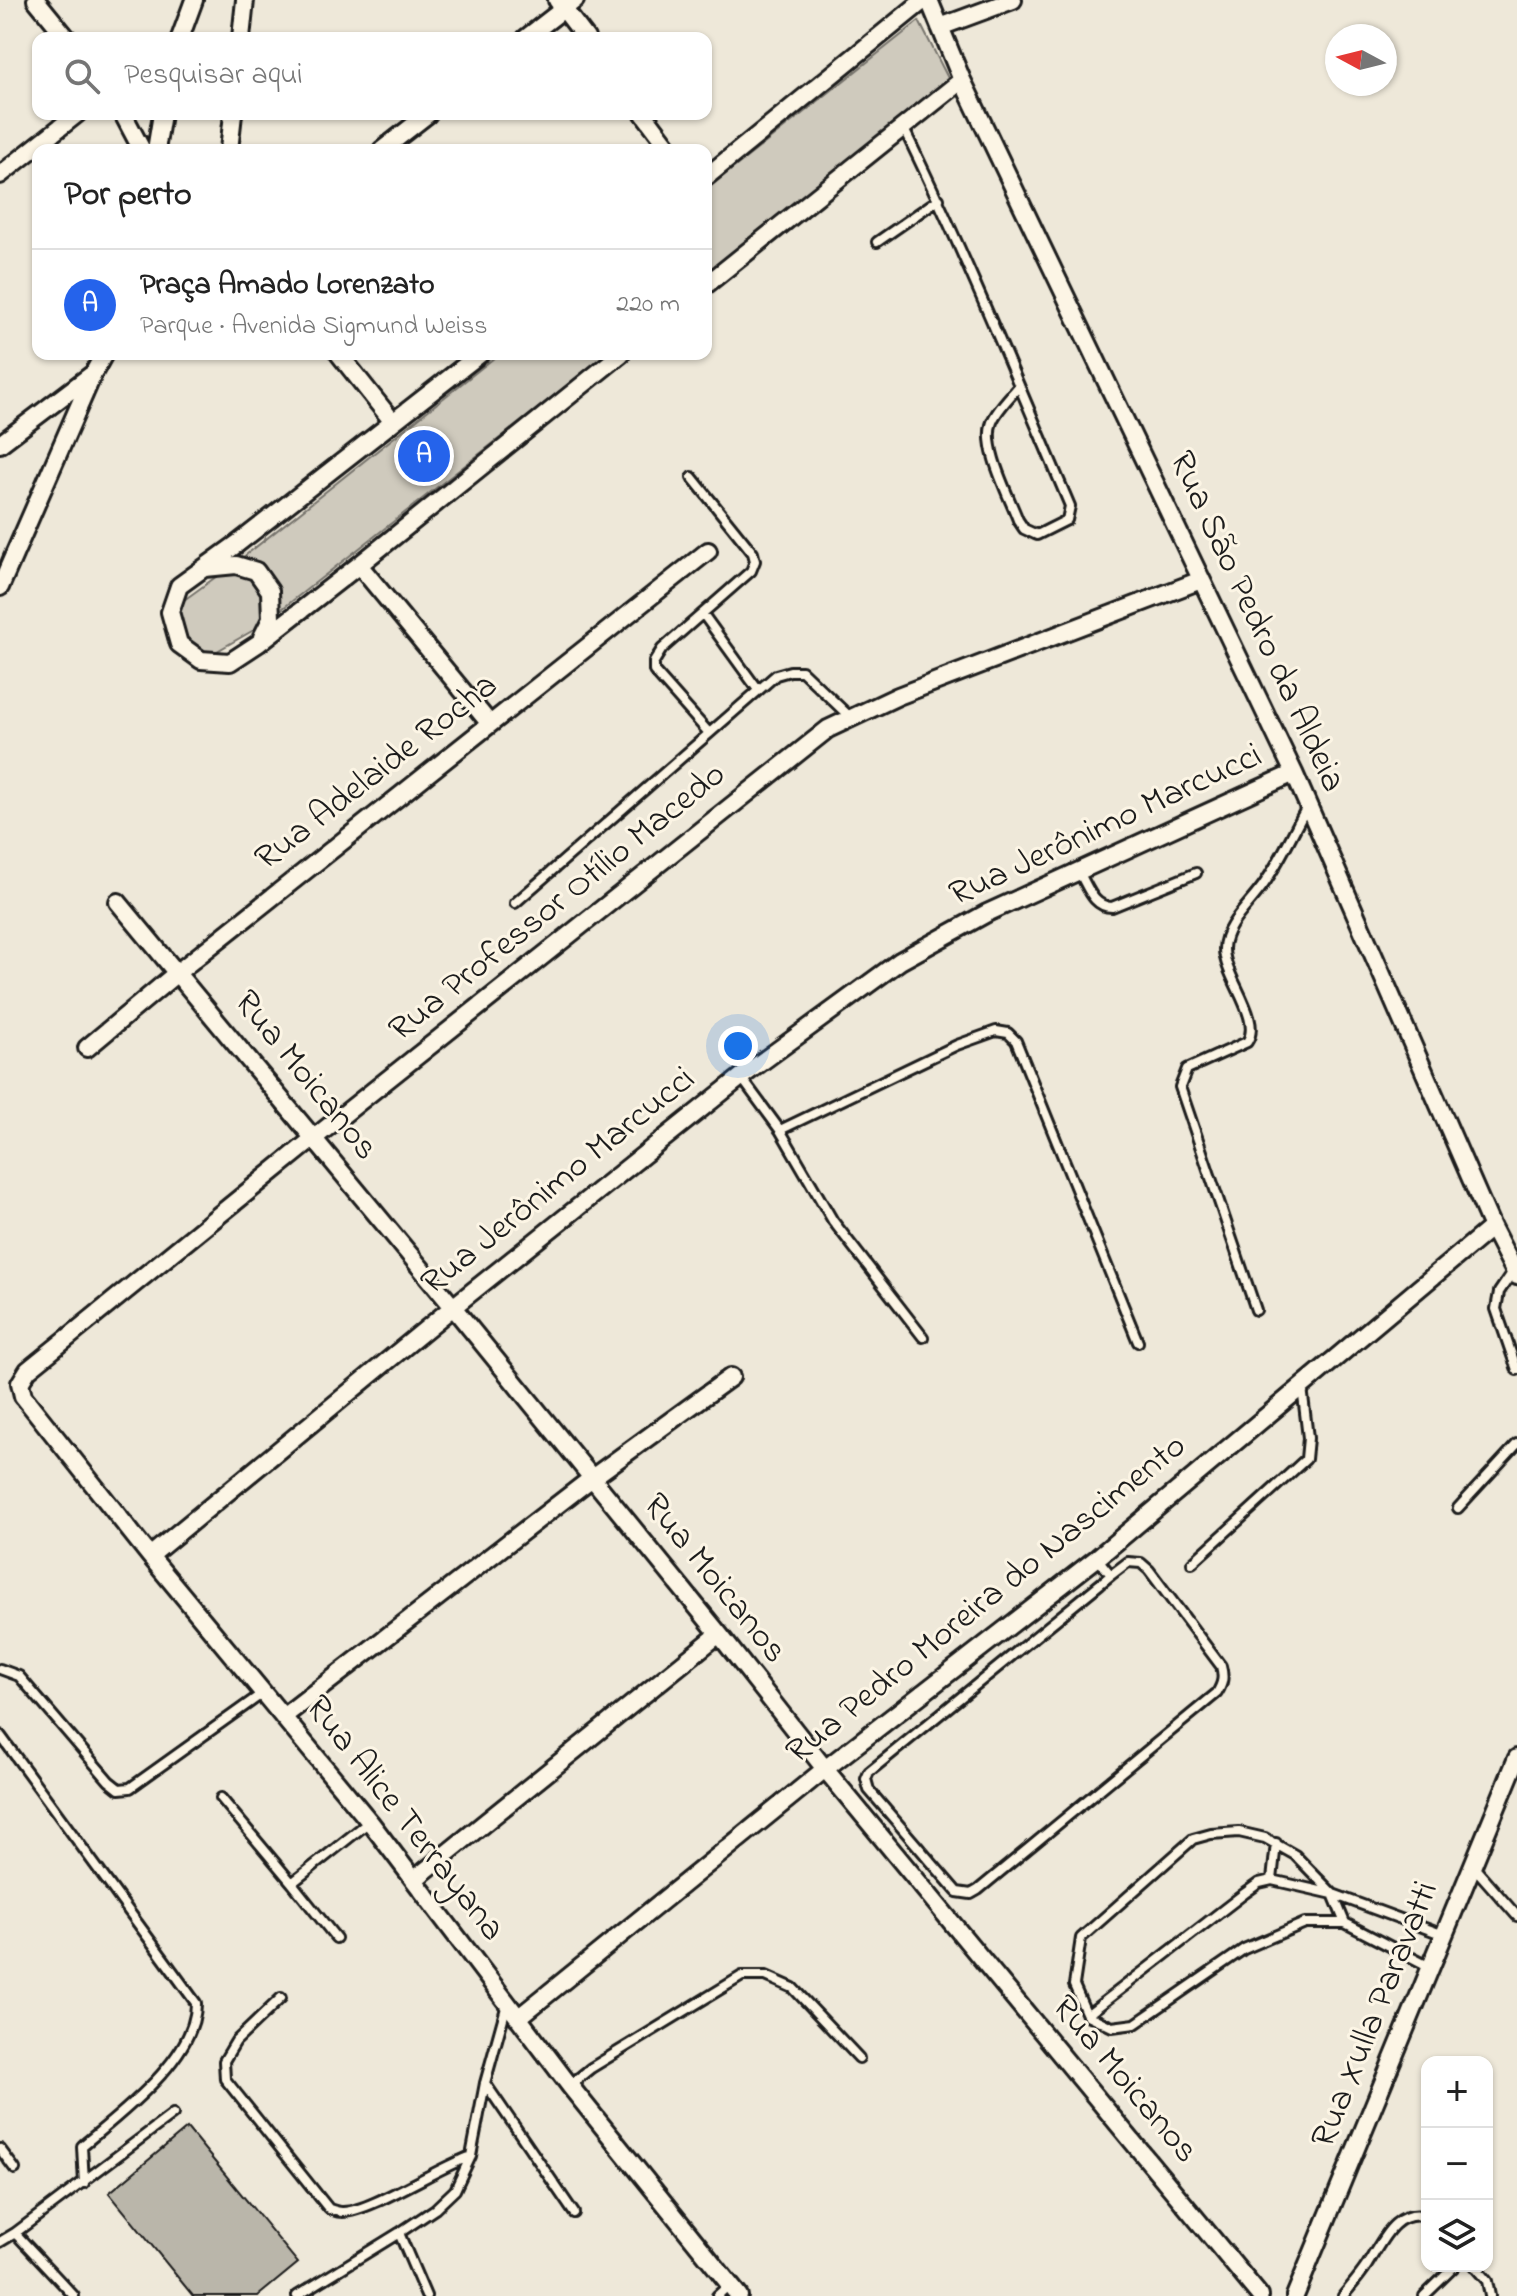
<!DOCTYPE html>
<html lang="pt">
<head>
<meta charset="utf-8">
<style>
  :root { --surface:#fff; --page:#f2f2f2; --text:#222; --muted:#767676; --line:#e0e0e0; --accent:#2563eb }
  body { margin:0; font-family:"Indie Flower",sans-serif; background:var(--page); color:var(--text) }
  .controls { position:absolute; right:24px; bottom:24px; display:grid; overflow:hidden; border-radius:16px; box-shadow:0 2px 6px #0004 }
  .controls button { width:72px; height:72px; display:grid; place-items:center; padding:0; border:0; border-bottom:2px solid var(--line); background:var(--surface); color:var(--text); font:40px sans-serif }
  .compass { position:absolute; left:1325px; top:24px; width:72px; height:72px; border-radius:50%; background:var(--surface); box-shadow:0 2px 6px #0004; rotate:277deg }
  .you { position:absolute; left:738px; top:1046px; width:28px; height:28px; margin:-20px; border:6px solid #fff; border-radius:50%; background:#1a73e8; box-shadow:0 0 0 12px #1a73e833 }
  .badge { display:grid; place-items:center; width:52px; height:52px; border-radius:50%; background:var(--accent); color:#fff; font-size:26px; font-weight:700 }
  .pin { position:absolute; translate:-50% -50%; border:4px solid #fff; box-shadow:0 2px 8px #0006 }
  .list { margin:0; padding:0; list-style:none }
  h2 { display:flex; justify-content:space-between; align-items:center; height:104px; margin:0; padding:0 32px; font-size:34px }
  h2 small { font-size:26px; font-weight:400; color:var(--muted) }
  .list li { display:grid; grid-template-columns:52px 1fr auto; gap:24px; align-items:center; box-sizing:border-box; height:112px; padding:0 32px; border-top:2px solid var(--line) }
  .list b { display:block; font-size:30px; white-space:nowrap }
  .list p { margin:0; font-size:26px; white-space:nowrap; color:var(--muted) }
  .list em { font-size:26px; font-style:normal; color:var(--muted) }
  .icon { flex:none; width:44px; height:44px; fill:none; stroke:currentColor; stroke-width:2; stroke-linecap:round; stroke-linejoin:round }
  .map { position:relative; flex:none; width:1517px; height:2296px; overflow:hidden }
  .search { position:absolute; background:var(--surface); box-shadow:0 2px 6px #0004; left:32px; top:32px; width:680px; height:88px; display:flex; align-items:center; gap:20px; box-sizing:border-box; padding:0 28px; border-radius:16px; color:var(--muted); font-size:30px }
  .panel { position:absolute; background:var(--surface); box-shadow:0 2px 6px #0004; left:32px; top:144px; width:680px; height:216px; border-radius:16px }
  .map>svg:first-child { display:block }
  .green { fill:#cfcabd; stroke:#76736c; stroke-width:2 }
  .building { fill:#bab6aa; stroke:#1c1c1c; stroke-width:2 }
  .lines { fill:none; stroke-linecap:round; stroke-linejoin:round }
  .service-casing { stroke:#1c1c1c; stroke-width:14 }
  .minor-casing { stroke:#1c1c1c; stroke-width:22 }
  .service { stroke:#fcf5e5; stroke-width:8 }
  .minor { stroke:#fcf5e5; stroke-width:16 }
  .labels { text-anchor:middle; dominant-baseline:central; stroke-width:6; stroke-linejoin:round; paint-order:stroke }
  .street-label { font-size:36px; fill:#1c1c1c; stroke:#fcf5e5 }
</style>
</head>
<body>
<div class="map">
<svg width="1517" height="2296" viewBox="0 0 1517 2296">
  <rect width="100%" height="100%" fill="#eee8d9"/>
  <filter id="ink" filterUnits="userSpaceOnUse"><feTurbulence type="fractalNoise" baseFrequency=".0125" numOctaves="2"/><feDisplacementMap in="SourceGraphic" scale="16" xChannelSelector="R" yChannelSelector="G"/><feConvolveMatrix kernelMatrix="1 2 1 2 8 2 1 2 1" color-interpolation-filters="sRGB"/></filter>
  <g filter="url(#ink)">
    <path class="green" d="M919 21 951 84 706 276V190Z
      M499 354H607L259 627 217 651 192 652 176 625 184 600 242 558Z"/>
    <path class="building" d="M187 2128 298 2263 258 2296H193L109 2193Z"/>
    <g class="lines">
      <defs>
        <path id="service" d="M903 127C964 251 1016 379 1070 506L1067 520 1037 535 1024 529 1018 520C1009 496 982 446 992 422 997 409 1010 397 1019 386
          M877 242 939 199
          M692 477 753 553 755 561 751 571 662 649 654 662V671L709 733
          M703 614 758 690
          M1079 872C1088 887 1093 907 1112 907L1196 873
          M515 903 776 675 790 671H802L850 717
          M741 1077 780 1130 833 1221 923 1337
          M780 1130 957 1045 996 1031 1008 1033 1016 1041 1138 1342
          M1514 1270 1499 1292 1496 1309 1517 1370
          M1256 1310 1180 1087 1187 1069 1247 1042C1263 1019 1224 977 1224 949 1224 924 1253 902 1266 881 1282 857 1294 830 1308 805
          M1458 1508 1517 1444
          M1097 1558 1111 1575 869 1772 866 1779 869 1790 957 1892 971 1894 978 1890 1217 1693C1223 1683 1224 1677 1221 1666L1149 1570 1141 1563 1128 1562 1111 1575
          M1192 1563 1306 1459 1308 1438 1302 1387
          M0 1669 19 1676 109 1781 119 1789 130 1788 263 1693
          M0 1735 196 2003C197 2057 120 2114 82 2146L84 2183
          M221 1798 292 1883 369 1822
          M1473 1866 1517 1916
          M1272 1880 1333 1894 1345 1923
          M292 1883 336 1938
          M1430 1967 1345 1923H1305L1244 1949 1135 2024 1112 2027 1087 2015 1074 1985 1081 1938 1193 1839 1211 1834 1239 1832 1265 1838 1295 1855 1333 1894 1444 1935
          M281 1998 236 2041 224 2061 225 2079 329 2209C333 2210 337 2212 342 2212 368 2213 439 2167 471 2156
          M1087 2015 1245 1893 1259 1883 1272 1880 1276 1843
          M485 2083 574 2213
          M570 2085 591 2068 742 1976H766L793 1988 859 2058
          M0 2149 15 2169
          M399 2233 426 2296
          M0 2242 15 2233
          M1474 2266 1487 2281 1490 2296
          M74 2296 15 2233 173 2114
          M297 2296 399 2233 435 2209 455 2190 471 2156 485 2083 507 2004
          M717 2296 729 2285
          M1343 2296C1351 2286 1360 2276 1367 2265 1382 2242 1394 2208 1427 2217
          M1424 2296 1455 2266"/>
        <path id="minor" d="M36 0 67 38
          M557 0 586 38
          M929 0 962 80 1294 773 1492 1227 1517 1276
          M940 27 1013 0
          M180 38 194 0
          M241 38 245 0
          M526 38 575 0
          M123 114 142 150
          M644 114 671 150
          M156 150 162 114
          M229 150 233 114
          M382 150 428 114
          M0 175 77 114
          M706 177 924 0
          M706 285 962 80
          M339 354 393 422
          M480 354 237 544 179 586 170 612 179 644 201 660 230 662 259 643 359 565 621 354
          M0 444 91 375
          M359 565 490 724
          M205 568 236 565 256 571 270 591 271 619 262 637
          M0 587 93 374 104 354
          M118 902 453 1307 719 1634 825 1769 1260 2296
          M87 1048 178 972 708 551
          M150 1556 453 1307 741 1077 900 961 987 913 1294 773
          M283 1717 592 1478 731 1377
          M415 1879 719 1634
          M518 2018 825 1769 1097 1558 1492 1227
          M739 2296 570 2086 370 1822 150 1556 23 1396 20 1383 28 1370 314 1138 828 729 898 696 1201 580
          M1295 2296 1517 1758"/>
      </defs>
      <use href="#service" class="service-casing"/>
      <use href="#minor" class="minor-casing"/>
      <use href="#service" class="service"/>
      <use href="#minor" class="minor"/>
    </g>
  </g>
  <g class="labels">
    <g class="street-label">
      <text transform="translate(1256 622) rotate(65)">Rua São Pedro da Aldeia</text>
      <text transform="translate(377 773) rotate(-38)">Rua Adelaide Rocha</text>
      <text transform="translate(1106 826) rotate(-25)">Rua Jerônimo Marcucci</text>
      <text transform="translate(558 903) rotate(-39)">Rua Professor Otílio Macedo</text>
      <text transform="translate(305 1076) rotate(51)">Rua Moicanos</text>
      <text transform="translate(559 1182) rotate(-39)">Rua Jerônimo Marcucci</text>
      <text transform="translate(714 1579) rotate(51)">Rua Moicanos</text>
      <text transform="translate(987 1600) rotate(-39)">Rua Pedro Moreira do Nascimento</text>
      <text transform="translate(404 1819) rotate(52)">Rua Alice Terrayana</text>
      <text transform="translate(1376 2015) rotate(-68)">Rua Xulla Paravatti</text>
      <text transform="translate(1124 2080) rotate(50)">Rua Moicanos</text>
    </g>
  </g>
</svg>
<div class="controls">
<button>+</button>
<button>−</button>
<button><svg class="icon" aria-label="layers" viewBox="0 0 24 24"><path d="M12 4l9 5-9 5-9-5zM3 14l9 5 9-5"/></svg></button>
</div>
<svg class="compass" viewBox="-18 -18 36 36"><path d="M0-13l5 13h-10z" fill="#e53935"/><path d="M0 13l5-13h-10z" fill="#767676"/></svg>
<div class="you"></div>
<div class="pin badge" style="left:424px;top:456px">A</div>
<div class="search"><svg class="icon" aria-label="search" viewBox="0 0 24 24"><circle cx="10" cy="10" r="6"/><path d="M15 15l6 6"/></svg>Pesquisar aqui</div>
<section class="panel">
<h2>Por perto<small></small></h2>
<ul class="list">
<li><span class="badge">A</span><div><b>Praça Amado Lorenzato</b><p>Parque · Avenida Sigmund Weiss</p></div><em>220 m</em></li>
</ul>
</section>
</div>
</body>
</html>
